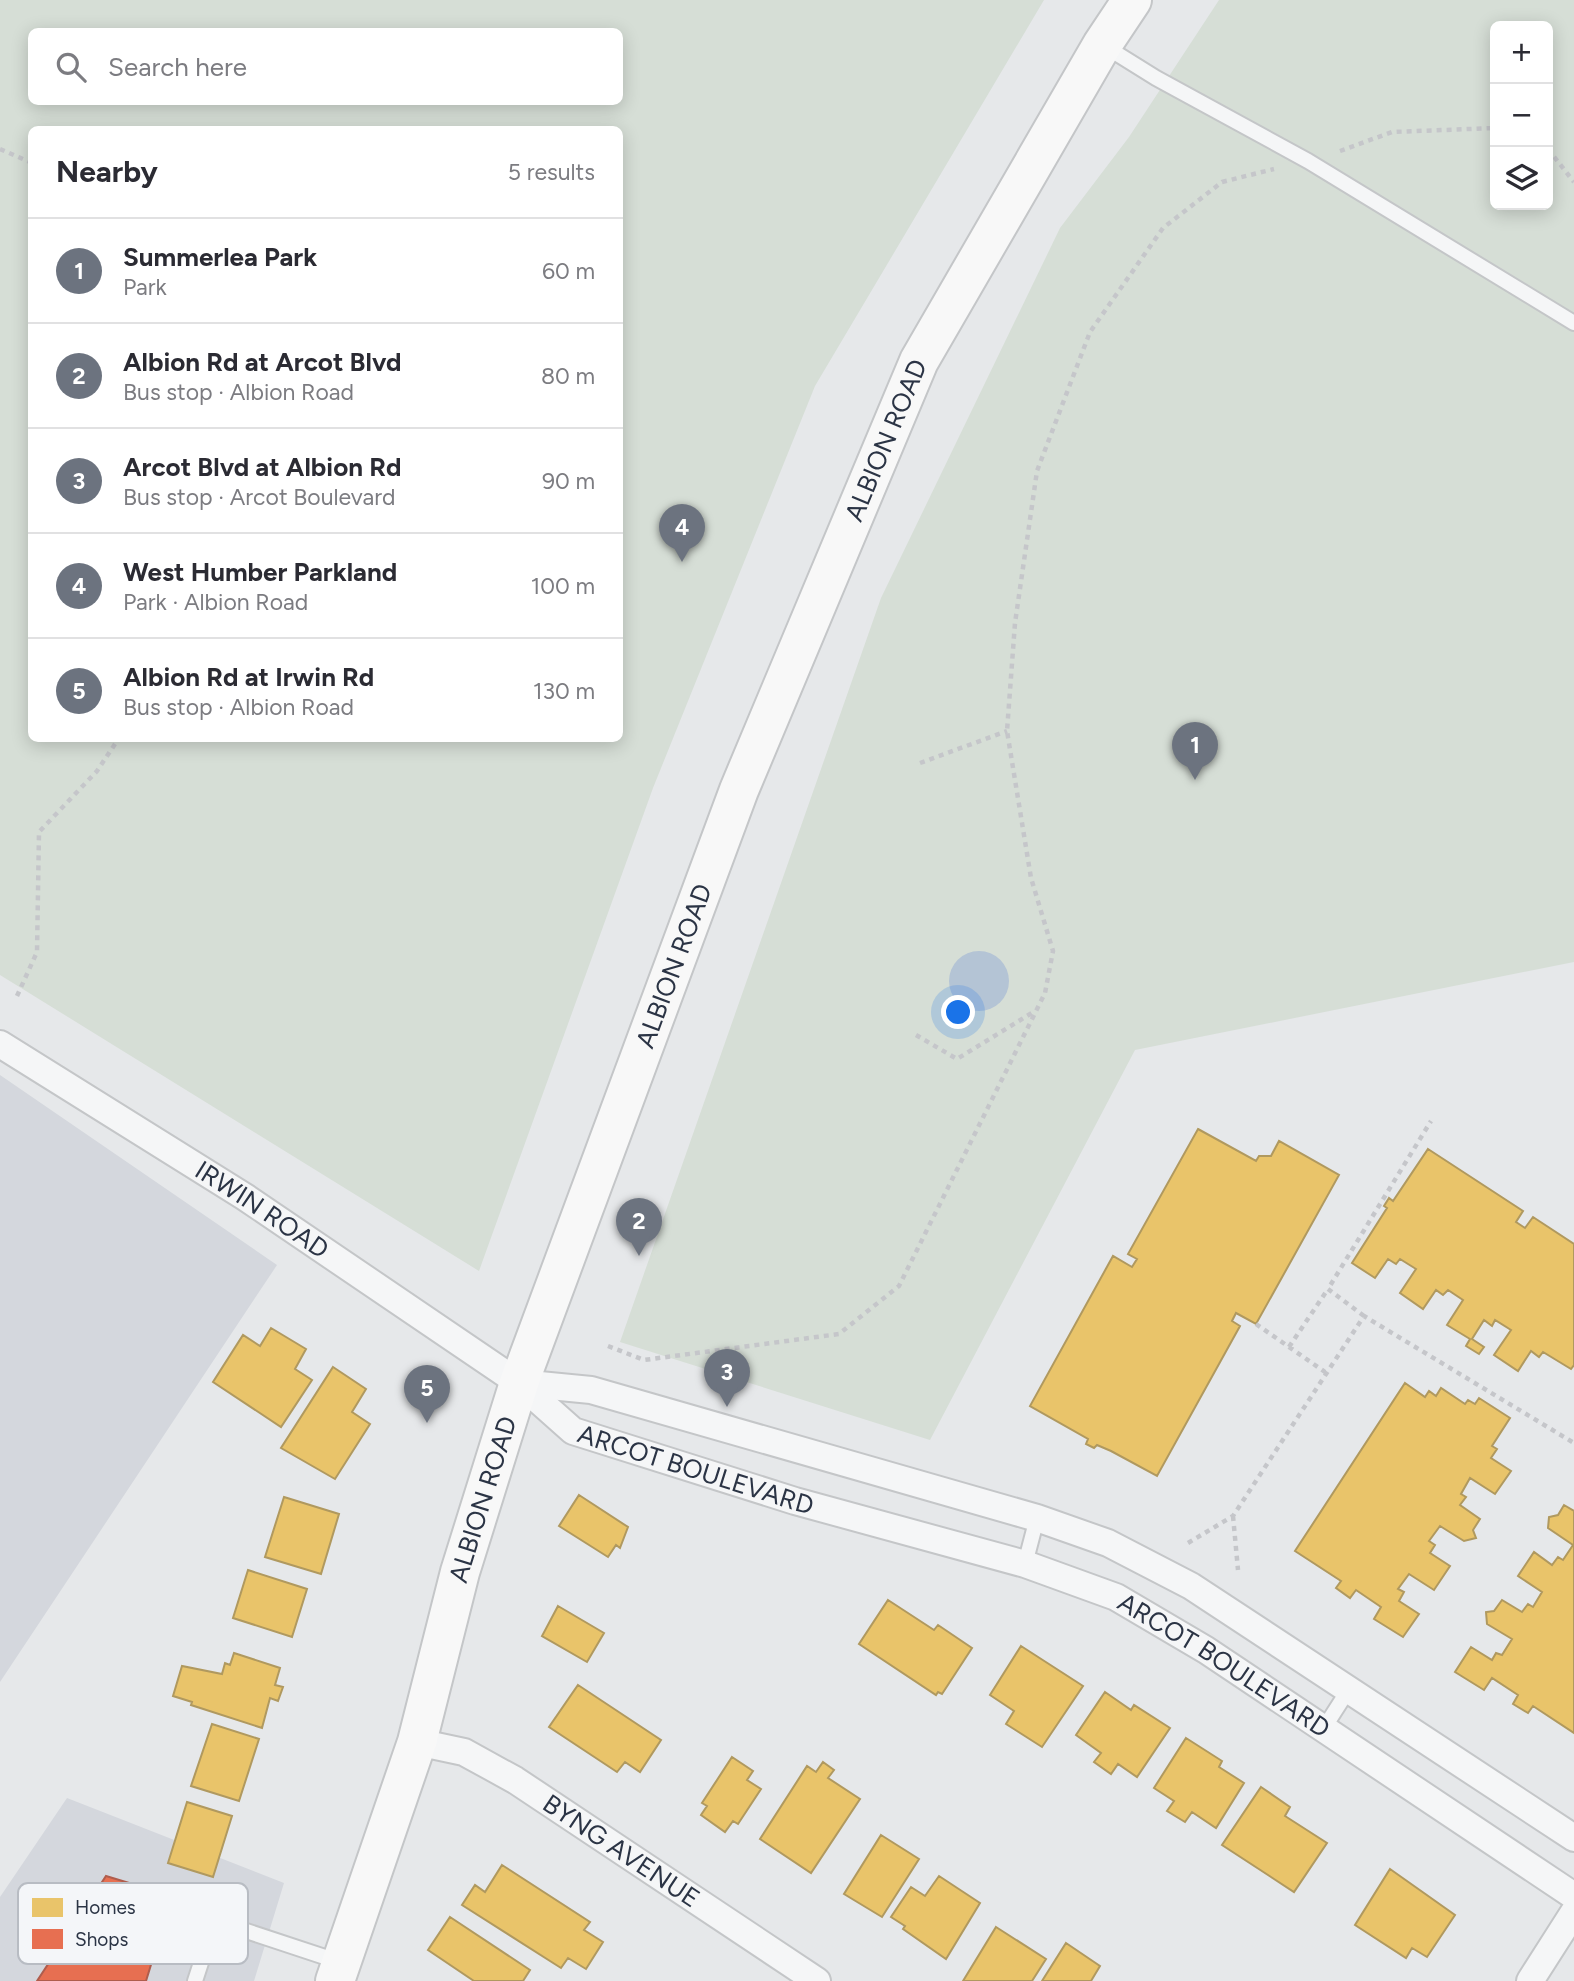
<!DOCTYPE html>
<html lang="en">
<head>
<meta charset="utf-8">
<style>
  :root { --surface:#fff; --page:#f2f2f3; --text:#2b2b33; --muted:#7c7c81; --line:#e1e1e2; --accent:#6c737f }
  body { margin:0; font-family:Figtree,sans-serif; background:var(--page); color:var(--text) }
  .controls { position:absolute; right:21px; top:21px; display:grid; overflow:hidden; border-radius:10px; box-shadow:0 4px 18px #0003 }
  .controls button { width:63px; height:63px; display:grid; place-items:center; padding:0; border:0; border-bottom:2px solid var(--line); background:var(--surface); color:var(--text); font:35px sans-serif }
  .you { position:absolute; left:959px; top:1013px; width:24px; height:24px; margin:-18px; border:5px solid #fff; border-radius:50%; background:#1a73e8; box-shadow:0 0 0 10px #1a73e833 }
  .badge { display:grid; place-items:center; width:46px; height:46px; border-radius:50%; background:var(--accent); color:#fff; font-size:23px; font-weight:700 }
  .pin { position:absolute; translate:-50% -58px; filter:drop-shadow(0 2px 4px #0008) }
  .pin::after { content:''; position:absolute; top:37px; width:24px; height:21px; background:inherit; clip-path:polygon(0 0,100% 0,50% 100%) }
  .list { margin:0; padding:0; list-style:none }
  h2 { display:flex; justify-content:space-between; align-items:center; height:91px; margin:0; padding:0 28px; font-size:30px }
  h2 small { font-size:23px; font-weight:400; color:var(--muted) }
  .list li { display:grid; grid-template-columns:46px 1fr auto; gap:21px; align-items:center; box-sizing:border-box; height:105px; padding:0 28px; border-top:2px solid var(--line) }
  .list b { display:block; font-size:26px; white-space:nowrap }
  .list p { margin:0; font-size:23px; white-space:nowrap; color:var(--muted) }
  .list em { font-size:23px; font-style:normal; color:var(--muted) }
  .icon { flex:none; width:38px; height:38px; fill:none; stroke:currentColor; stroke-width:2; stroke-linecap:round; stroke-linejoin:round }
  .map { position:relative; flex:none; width:1574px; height:1981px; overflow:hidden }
  .search { position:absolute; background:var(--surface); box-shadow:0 4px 18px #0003; left:28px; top:28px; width:595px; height:77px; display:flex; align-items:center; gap:18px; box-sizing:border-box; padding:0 24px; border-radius:10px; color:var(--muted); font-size:26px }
  .panel { position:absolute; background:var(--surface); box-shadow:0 4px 18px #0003; left:28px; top:126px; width:595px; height:616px; border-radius:10px }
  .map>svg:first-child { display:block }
  .built { fill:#d4d7dd }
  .green { fill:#d6ded6; fill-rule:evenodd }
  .water { fill:#b4c4d5 }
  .homes { fill:#e9c46a; stroke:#b0995f; stroke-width:2 }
  .shops { fill:#e76f51; stroke:#af5d4d; stroke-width:2 }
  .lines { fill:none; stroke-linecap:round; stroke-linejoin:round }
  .lane-casing { stroke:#c4c6c8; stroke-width:18 }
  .street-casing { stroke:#c4c6c8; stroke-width:30 }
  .secondary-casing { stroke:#c4c6c8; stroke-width:42 }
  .path { stroke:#c5c6ca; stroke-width:4.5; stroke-dasharray:5 5; stroke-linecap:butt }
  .lane { stroke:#f5f6f7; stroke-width:14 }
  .street { stroke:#f5f6f7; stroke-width:26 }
  .secondary { stroke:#f8f8f8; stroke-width:38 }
  .labels { text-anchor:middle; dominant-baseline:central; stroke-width:7; stroke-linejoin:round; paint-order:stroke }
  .street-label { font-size:26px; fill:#2b3445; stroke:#f4f6f9 }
  .key { fill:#f4f6f9; stroke:#b8bcc3; stroke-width:2 }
  .key-label { font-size:19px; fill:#2b3445 }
</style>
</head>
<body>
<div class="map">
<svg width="1574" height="1981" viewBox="0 0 1574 1981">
  <rect width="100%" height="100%" fill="#e6e8ea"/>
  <path class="built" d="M0 1075 277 1265 0 1682Z
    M67 1798 284 1883 254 1981H0V1897Z"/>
  <path class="green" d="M0 0H1044L815 386 653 788 479 1271 0 975ZM32 32H620V102H32ZM32 130H620V738H32Z
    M1219 0H1574V962L1135 1050 930 1440 620 1342 881 598 1060 228 1129 137ZM1495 26H1548V205H1495Z"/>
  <path class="water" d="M949 981a30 30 0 1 1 60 0a30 30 0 1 1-60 0Z"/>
  <path class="homes" d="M1198 1129 1256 1161 1259 1156H1271L1279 1141 1339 1175 1256 1324 1236 1313 1232 1321 1240 1326 1157 1476 1111 1451 1097 1445 1094 1448 1086 1444 1088 1439 1030 1406 1113 1256 1132 1267 1137 1259 1128 1254Z
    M1428 1149 1523 1211 1516 1222 1525 1228 1533 1217 1574 1244V1365L1571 1369 1543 1352 1539 1357 1531 1351 1518 1371 1494 1355 1511 1330 1495 1320 1492 1326 1484 1320 1472 1339 1484 1347 1479 1354 1466 1346 1470 1339 1447 1325 1463 1300 1448 1290 1443 1295 1436 1290 1423 1309 1400 1293 1416 1269 1400 1259 1396 1264 1388 1259 1375 1278 1352 1263 1387 1208 1384 1206 1389 1198 1393 1201Z
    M271 1328 306 1349 295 1369 312 1380 281 1427 213 1382 243 1335 260 1346Z
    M333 1367 366 1389 352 1412 370 1424 335 1479 281 1448Z
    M1405 1383 1425 1397 1429 1391 1436 1396 1441 1388 1465 1404 1468 1400 1475 1404 1479 1398 1510 1418 1492 1446 1497 1449 1491 1458 1511 1471 1495 1494 1470 1478 1461 1494 1466 1497 1460 1505 1480 1519 1473 1530 1476 1538 1464 1541 1440 1526 1429 1541 1435 1545 1430 1553 1450 1566 1434 1590 1409 1574 1398 1589 1404 1592 1399 1601 1419 1614 1403 1637 1374 1619 1381 1607 1356 1590 1350 1598 1336 1588 1341 1581 1295 1551Z
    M579 1495 628 1527 620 1548 616 1545 608 1557 559 1526Z
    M284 1497 339 1514 321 1574 265 1557Z
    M1564 1505 1574 1511V1733L1533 1706 1528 1713 1513 1704 1518 1695 1492 1678 1484 1690 1455 1672 1471 1647 1492 1660 1496 1653 1502 1655 1512 1639 1487 1624 1486 1612 1494 1611 1502 1600 1522 1612 1528 1604 1533 1607 1542 1592 1518 1576 1534 1552 1552 1565 1558 1557 1563 1560 1573 1545 1548 1528 1549 1517 1558 1515Z
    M248 1570 307 1589 292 1637 233 1618Z
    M888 1600 934 1630 938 1625 972 1648 942 1694 938 1692 936 1695 859 1644Z
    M558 1606 604 1633 587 1662 542 1636Z
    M1021 1646 1083 1686 1042 1747 1006 1724 1014 1711 990 1695Z
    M234 1653 280 1668 275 1685 283 1687 278 1701 270 1698 262 1728 191 1705 192 1702 173 1696 182 1666 222 1674 225 1663 230 1665Z
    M578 1685 661 1740 640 1772 625 1762 617 1772 549 1727Z
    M1105 1692 1131 1710 1134 1705 1170 1728 1137 1777 1118 1764 1111 1774 1094 1762 1101 1753 1076 1735Z
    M212 1724 259 1739 239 1801 191 1786Z
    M1186 1738 1222 1761 1219 1767 1244 1783 1216 1828 1192 1812 1185 1822 1167 1811 1174 1801 1154 1788Z
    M732 1757 753 1771 747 1780 761 1789 738 1824 733 1821 725 1832 701 1815 707 1806 702 1803Z
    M823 1762 834 1770 828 1778 860 1799 811 1873 760 1839 807 1766 816 1772Z
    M1261 1787 1290 1807 1285 1816 1327 1843 1294 1892 1222 1845Z
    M187 1802 232 1816 213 1877 168 1863Z
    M881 1835 919 1859 882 1917 844 1894Z
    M502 1865 590 1922 584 1930 603 1942 586 1969 568 1958 561 1968 462 1905 475 1885 485 1892Z
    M1390 1869 1455 1915 1427 1957 1412 1948 1406 1958 1355 1925Z
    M939 1876 980 1903 946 1959 903 1929 905 1926 891 1917 911 1887 925 1896Z
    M450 1917 530 1970 523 1981H474L428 1950Z
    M996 1927 1046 1959 1032 1981H963Z
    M1066 1943 1100 1966 1091 1981H1042Z"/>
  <path class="shops" d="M106 1876 172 1896 146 1981H37Z"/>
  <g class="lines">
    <defs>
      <path id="lane" d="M1103 45 1156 78 1308 161 1574 323
        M1025 1564 1037 1518
        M1324 1728 1349 1689
        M195 1981 212 1929 225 1924 340 1962"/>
      <g id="street">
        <path id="s1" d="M0 1044 245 1197 519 1383 573 1431 795 1501 1025 1564 1116 1597 1206 1650 1574 1896"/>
        <path d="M519 1383 591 1390 1037 1518 1108 1543 1191 1586 1574 1838"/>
        <path id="s2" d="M417 1742 464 1752 515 1780 817 1981"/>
        <path d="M1530 1981 1574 1912"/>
      </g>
      <g id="secondary">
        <path id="s3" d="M335 1981 417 1742 460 1572 519 1383 739 790 919 361 1102 45 1132 0"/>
      </g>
    </defs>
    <use href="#lane" class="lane-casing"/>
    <use href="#street" class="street-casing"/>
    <use href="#secondary" class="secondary-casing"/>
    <path class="path" d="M0 149 32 163
      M1548 149 1574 182
      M1340 151 1392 132 1495 128
      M920 763 1007 731
      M17 996 37 952 39 832 97 771 119 738
      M916 1035 957 1059 1035 1011
      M1364 1316 1328 1289 1431 1121
      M1256 1324 1325 1372
      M608 1346 644 1360 839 1334 899 1286 1045 993 1053 951 1031 878 1007 731 1015 623 1037 471 1090 332 1163 228 1222 182 1274 169
      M1289 1347 1328 1289
      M1233 1516 1238 1570
      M1188 1543 1233 1516 1364 1316 1574 1443"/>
    <use href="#lane" class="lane"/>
    <use href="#street" class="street"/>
    <use href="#secondary" class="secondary"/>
  </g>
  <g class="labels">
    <g class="street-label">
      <text stroke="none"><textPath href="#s3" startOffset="1638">ALBION ROAD</textPath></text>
      <text stroke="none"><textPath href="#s3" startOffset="1071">ALBION ROAD</textPath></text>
      <text stroke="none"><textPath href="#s1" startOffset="310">IRWIN ROAD</textPath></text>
      <text stroke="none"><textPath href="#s1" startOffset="821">ARCOT BOULEVARD</textPath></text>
      <text stroke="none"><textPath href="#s3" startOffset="504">ALBION ROAD</textPath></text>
      <text stroke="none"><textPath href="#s1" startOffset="1388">ARCOT BOULEVARD</textPath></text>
      <text stroke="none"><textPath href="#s2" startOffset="234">BYNG AVENUE</textPath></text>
    </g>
  </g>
  <rect x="18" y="1883" width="230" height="81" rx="10" class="key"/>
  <rect x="32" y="1898" width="31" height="19" fill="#e9c46a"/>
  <rect x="32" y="1929" width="31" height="20" fill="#e76f51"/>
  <g class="key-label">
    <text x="75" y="1914">Homes</text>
    <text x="75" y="1946">Shops</text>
  </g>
</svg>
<div class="controls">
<button>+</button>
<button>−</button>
<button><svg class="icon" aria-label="layers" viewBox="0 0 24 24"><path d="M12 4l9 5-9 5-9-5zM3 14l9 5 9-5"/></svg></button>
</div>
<div class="you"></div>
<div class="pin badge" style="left:1195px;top:780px">1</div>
<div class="pin badge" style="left:639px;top:1256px">2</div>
<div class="pin badge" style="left:727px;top:1407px">3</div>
<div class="pin badge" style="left:682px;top:562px">4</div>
<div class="pin badge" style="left:427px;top:1423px">5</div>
<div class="search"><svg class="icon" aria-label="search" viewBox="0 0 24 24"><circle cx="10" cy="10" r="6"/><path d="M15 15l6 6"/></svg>Search here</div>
<section class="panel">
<h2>Nearby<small>5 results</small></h2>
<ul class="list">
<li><span class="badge">1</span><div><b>Summerlea Park</b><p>Park</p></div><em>60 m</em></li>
<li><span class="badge">2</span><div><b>Albion Rd at Arcot Blvd</b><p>Bus stop · Albion Road</p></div><em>80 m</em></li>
<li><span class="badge">3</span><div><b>Arcot Blvd at Albion Rd</b><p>Bus stop · Arcot Boulevard</p></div><em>90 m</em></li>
<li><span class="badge">4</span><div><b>West Humber Parkland</b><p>Park · Albion Road</p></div><em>100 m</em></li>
<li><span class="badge">5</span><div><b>Albion Rd at Irwin Rd</b><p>Bus stop · Albion Road</p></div><em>130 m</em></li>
</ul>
</section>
</div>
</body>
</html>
